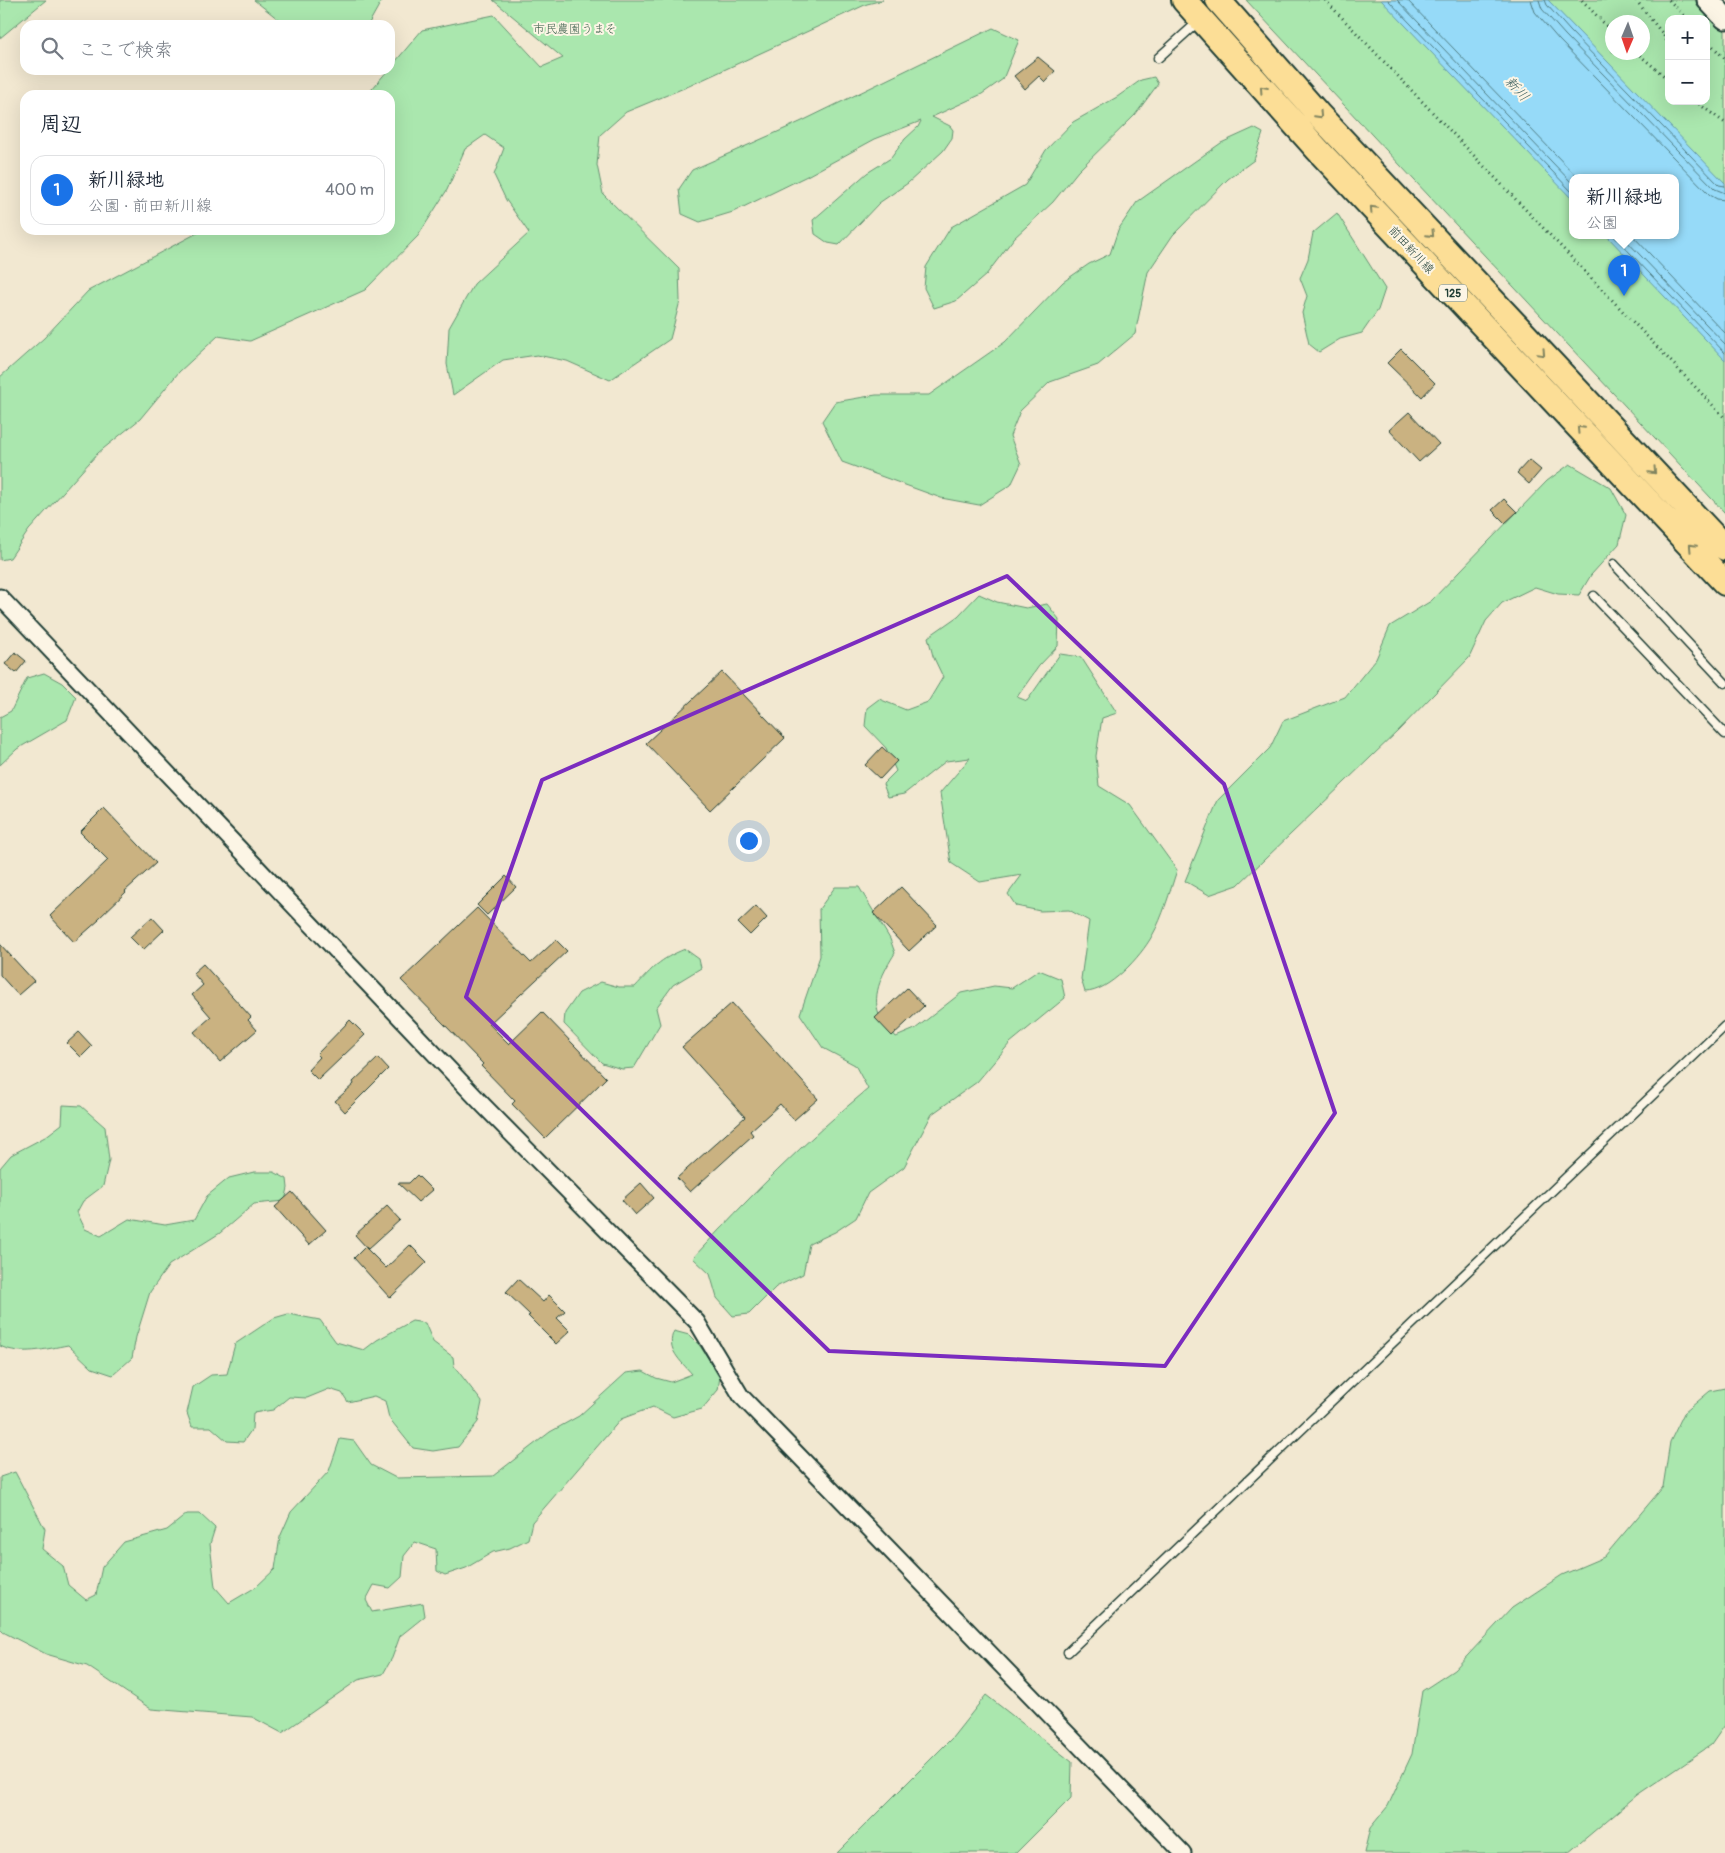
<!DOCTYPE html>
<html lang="ja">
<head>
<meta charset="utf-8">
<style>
  :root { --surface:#fff; --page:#f6f6f7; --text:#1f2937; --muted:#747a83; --line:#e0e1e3; --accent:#1a73e8 }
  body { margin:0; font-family:Pangolin,"Klee One",sans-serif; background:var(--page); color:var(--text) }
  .controls { position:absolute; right:15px; top:15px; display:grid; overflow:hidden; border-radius:10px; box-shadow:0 5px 20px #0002 }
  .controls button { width:45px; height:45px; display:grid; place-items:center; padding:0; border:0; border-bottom:1px solid var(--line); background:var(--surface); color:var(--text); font:25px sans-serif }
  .compass { position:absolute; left:1605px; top:15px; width:45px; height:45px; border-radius:50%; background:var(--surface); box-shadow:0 5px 20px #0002; rotate:182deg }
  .you { position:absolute; left:748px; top:840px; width:18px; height:18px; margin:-12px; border:4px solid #fff; border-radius:50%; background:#1a73e8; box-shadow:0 0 0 8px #1a73e833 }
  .badge { display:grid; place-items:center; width:32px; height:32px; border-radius:50%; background:var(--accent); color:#fff; font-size:16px; font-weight:700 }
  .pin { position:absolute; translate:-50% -41px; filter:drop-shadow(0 1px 2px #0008) }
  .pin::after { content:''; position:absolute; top:26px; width:18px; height:15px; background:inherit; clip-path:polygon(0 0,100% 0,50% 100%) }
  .popup { position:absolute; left:1569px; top:174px; width:110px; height:65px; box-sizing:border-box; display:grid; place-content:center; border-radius:10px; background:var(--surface); filter:drop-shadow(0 1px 4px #0005); font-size:16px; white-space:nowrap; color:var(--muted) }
  .popup b { font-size:19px; color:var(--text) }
  .popup::after { content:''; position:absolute; left:50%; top:100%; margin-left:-10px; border:10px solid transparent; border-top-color:var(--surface) }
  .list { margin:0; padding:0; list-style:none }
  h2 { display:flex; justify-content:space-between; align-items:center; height:65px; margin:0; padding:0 20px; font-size:21px }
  h2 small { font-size:16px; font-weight:400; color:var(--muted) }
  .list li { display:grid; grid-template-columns:32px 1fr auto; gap:15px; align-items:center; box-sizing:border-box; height:70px; margin:0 10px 10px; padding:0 10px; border:1px solid var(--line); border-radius:15px }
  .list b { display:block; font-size:19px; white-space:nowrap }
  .list p { margin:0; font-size:16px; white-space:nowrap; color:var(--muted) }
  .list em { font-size:16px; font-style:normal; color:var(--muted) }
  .icon { flex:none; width:28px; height:28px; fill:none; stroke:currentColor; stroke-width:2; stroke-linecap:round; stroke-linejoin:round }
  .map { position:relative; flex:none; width:1725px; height:1853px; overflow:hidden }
  .search { position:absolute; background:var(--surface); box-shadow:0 5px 20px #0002; left:20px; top:20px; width:375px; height:55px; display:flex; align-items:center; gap:12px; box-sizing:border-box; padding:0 18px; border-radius:15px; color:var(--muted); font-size:19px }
  .panel { position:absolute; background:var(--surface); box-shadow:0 5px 20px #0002; left:20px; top:90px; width:375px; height:145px; border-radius:15px }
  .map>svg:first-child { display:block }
  .green { fill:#aae7ae; stroke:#649271; fill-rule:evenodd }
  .water { fill:#96daf8; stroke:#669baa }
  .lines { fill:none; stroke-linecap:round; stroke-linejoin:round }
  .shore { stroke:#4f7c82; stroke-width:1 }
  .building { fill:#cab281; stroke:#1f3d34 }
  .lane-casing { stroke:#1f3d34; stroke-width:11 }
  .street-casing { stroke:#1f3d34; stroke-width:19 }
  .secondary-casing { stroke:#1f3d34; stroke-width:25 }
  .primary-casing { stroke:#1f3d34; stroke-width:28 }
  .path { stroke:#1f3d34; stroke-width:3; stroke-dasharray:1 4; stroke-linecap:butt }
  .lane { stroke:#fcf5e5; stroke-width:8 }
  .street { stroke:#fcf5e5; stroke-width:15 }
  .secondary { stroke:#fcf5e5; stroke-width:21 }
  .primary { stroke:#fcde96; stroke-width:24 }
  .oneway { stroke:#828560 }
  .marked { fill:none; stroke:#7b2cbf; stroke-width:4; stroke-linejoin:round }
  .labels { text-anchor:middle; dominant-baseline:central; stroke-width:4; stroke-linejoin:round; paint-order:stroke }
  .shield { fill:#fcf5e5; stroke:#617469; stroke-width:1 }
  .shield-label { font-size:11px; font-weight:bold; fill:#1f3d34 }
  .park-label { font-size:12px; fill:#3b5f4c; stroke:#fcf5e5 }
  .street-label { font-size:12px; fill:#1f3d34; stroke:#fcf5e5 }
  .water-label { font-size:14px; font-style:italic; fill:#375c5b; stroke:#fcf5e5 }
</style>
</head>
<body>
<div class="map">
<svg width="1725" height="1853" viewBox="0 0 1725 1853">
  <rect width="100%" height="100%" fill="#f2e8d1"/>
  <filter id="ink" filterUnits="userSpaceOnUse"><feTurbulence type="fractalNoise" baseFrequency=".02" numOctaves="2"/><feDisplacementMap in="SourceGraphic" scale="10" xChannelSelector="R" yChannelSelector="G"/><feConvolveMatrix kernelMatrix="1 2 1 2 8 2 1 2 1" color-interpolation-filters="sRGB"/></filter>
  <g filter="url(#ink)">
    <path class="green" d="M0 0H46L0 38Z
      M254 0H382L368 25H280L278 19Z
      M493 0H883L867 4 689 86 626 112 600 135 597 165 603 194 679 269 680 301 670 339 610 380 567 361 537 355 503 360 453 395 447 364 449 328 474 284 529 233 506 200 494 175 504 148 485 135 465 149 447 190 418 236 365 290 250 341 218 336 179 372 140 419 98 453 29 530 10 558 0 560V377L44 338 88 291 203 230H390V95H367L388 70H390V68L422 30 494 15 542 67 563 58Z
      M1246 0H1695L1725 31V513ZM1669 19H1706V101H1669ZM1612 22H1642V52H1612ZM1573 177H1675V235H1573Z
      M993 28 1019 40 1003 79 982 94 932 117 950 126 953 130 952 138 943 151 908 183 879 203 839 245 828 243 815 234 813 220 867 173 891 158 905 139 918 127 921 121 875 139 807 176 733 212 700 222 682 214 679 189 692 170 800 122Z
      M1154 77 1158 84 1135 115 1078 171 1053 202 1014 238 986 275 956 301 934 308 924 288 926 267 951 227 1025 185 1046 150 1073 122 1117 97 1141 80Z
      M1254 128 1263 133 1254 160 1228 179 1173 235 1148 272 1135 334 1098 365 1050 382 1020 411 1010 436 1021 464 1011 485 979 505 941 498 842 462 822 421 835 402 876 395H929L1005 342 1063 282 1089 264 1110 254 1118 230 1137 202 1221 143Z
      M1337 213 1385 289 1378 310 1362 333 1340 339 1319 352 1309 344 1302 313 1307 296 1300 278 1308 259 1313 233Z
      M1570 464 1611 488 1626 515 1619 544 1591 575 1579 595 1558 594 1535 587 1502 603 1486 621 1469 658 1398 731 1238 885 1209 895 1185 881 1218 800 1270 748 1283 721 1345 697 1376 659 1390 626 1431 601 1547 481Z
      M979 594 997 602 1026 608 1047 604 1059 619 1058 646 1039 666 1017 697 1027 701 1060 654 1081 657 1117 713 1102 718 1096 756 1099 786 1130 805 1177 870C1170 891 1163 917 1152 936 1141 956 1109 992 1085 992L1081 979 1089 921 1069 910 1040 911 1016 906 1008 894 1022 875 980 882 951 863 940 793 970 758 946 761 904 794 888 797 883 784 896 771 886 748 865 726 867 708 879 699 906 710 928 702 943 677 933 656 928 637 958 616Z
      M44 673 62 683 76 697 67 720 17 749 0 765V717L11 711 27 678Z
      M835 887H859L890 939 895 953C884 971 871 993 879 1015 882 1022 891 1030 896 1037L915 1029 961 993 994 986 1012 988 1039 970 1061 979 1065 998 1010 1043 977 1082 932 1114 904 1167 868 1193 856 1218 835 1232 809 1244 803 1274 776 1287 749 1314 733 1316 717 1298 710 1274 693 1258C748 1198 806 1140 868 1089L855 1065 823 1048 800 1014 820 956 819 909Z
      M685 949 699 959 701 968 673 985 656 1008 660 1024 634 1068 622 1069 602 1063 564 1024 565 1013 579 993 601 982 619 987H635C654 967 658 960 685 949Z
      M63 1105 81 1106 105 1127 109 1160 103 1186 83 1201 77 1212 85 1229 101 1236 129 1219 165 1225 194 1220 207 1196 229 1178 254 1172H274L287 1179 288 1188 285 1201 254 1204 220 1233 169 1265 150 1292 136 1337 132 1358 113 1375 92 1368 68 1345C46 1349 21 1356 0 1346V1168L11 1155 45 1137 62 1124Z
      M288 1314 320 1320 336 1342 364 1350 377 1340 412 1321 425 1323 433 1342 453 1357 454 1366 482 1402 478 1422 458 1447 433 1451 413 1448 389 1418 385 1401 374 1396 348 1402 342 1393 329 1389 307 1398 289 1397 273 1410 253 1413 252 1429 243 1442 227 1441 211 1427H192L187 1413 193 1387 211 1375 227 1374 235 1344 274 1318Z
      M674 1331 689 1335 700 1346 720 1376 718 1390 702 1409 673 1417 653 1407 621 1419 532 1522 528 1539 510 1548 493 1552 466 1568 445 1575 437 1571 436 1549 415 1542 404 1556 402 1577 390 1588 374 1585 366 1600 372 1612 423 1603 425 1616 400 1636 392 1658 383 1674 358 1680 282 1733 252 1717 151 1709 87 1666 46 1654 3 1632 0 1629V1477L15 1472 45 1529 42 1549 63 1566 68 1585 86 1600 96 1595 102 1567 124 1542 167 1530 187 1514H200L215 1528 210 1544 215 1587 229 1603 256 1587 275 1569 280 1537 291 1512 329 1471 340 1439 354 1441 371 1465 396 1478 493 1476 550 1432 579 1416 626 1373 643 1371 656 1378 671 1382 692 1374C681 1361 665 1349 674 1331Z
      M1725 1388V1725L1711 1745 1637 1795 1568 1853H1364L1370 1828 1388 1806 1412 1754 1422 1691 1454 1670 1512 1608 1562 1575 1604 1557 1663 1487 1670 1442 1684 1413 1710 1391Z
      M986 1695 1072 1762 1071 1798 1016 1853H837L952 1738Z"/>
    <path class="water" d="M1381 0H1548L1725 183V360L1606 235H1675V177H1573V200Z"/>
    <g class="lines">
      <path class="shore" d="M1388 0 1573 193
        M1397 0 1573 184
        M1407 0 1577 177
        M1531 0 1535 12 1559 40 1710 195 1717 199 1725 200
        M1539 0 1542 9 1565 35 1715 189 1725 193
        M1545 0 1547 5 1570 31 1719 185 1725 186
        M1613 235 1725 353
        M1621 235 1725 344
        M1632 235 1725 333"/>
    </g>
    <path class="building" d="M1038 57 1055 71 1045 82 1039 76 1025 89 1014 76Z
      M1401 349 1435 383 1422 397 1387 363Z
      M1409 412 1439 444 1419 462 1389 430Z
      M1529 460 1541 470 1529 484 1517 473Z
      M1504 499 1517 512 1505 523 1492 510Z
      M15 652 26 661 16 673 5 664Z
      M722 672 785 738 710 810 646 743Z
      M882 747 897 761 880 779 865 765Z
      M104 808 156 863 125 891 126 892 98 919 99 920 74 942 50 916 108 860 80 832Z
      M506 876 516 887 487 915 477 905Z
      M901 887 937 925 909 951 873 913Z
      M756 906 767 918 750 935 738 923Z
      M477 908 531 963 556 940 567 951 489 1024 509 1044 542 1012 606 1078 545 1138 512 1104 515 1101 481 1066 483 1064 401 980Z
      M152 917 164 930 143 950 130 937Z
      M0 944 34 981 18 995 0 975Z
      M203 964 251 1017 248 1020 257 1030 220 1062 194 1032 211 1017 192 995 203 985 193 973Z
      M907 988 924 1006 892 1036 875 1018Z
      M732 1003 818 1099 794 1120 780 1104 750 1131 753 1135 690 1192 677 1178 745 1117 682 1047Z
      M350 1020 365 1035 318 1080 308 1070 320 1057 317 1054Z
      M79 1032 92 1046 81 1057 67 1043Z
      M378 1058 388 1069 345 1112 335 1101 354 1084 353 1082Z
      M417 1175 432 1190 418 1202 398 1183H409Z
      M641 1183 654 1198 635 1215 622 1200Z
      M292 1192 326 1230 309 1245 275 1207Z
      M387 1206 400 1220 368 1249 355 1235Z
      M410 1245 427 1262 390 1298 354 1258 365 1247 386 1268Z
      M518 1279 543 1302 549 1295 565 1311 557 1318 570 1331 556 1344 528 1316 530 1315 506 1292Z"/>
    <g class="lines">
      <defs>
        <path id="lane" d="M1158 58 1200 20
          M1614 564 1725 683
          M1594 596 1725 734
          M1068 1652 1725 1026"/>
        <path id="street" d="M0 597 484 1106 697 1322 741 1396 1183 1853"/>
        <path id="secondary" d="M1708 0 1725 18"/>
        <path id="primary" d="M1184 0 1317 149 1725 583
          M1218 0 1318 114 1725 548"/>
      </defs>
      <use href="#lane" class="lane-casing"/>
      <use href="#street" class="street-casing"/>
      <use href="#secondary" class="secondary-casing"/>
      <use href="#primary" class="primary-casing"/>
      <path class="path" d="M1325 0 1725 418
        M1582 0 1612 32
        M1636 0 1665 37 1669 47
        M1669 0 1687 19
        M1706 39 1725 59
        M1636 52 1669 80
        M1695 101 1725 123"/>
      <use href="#lane" class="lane"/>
      <use href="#street" class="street"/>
      <use href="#secondary" class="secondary"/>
      <use href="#primary" class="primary"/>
    </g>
    <defs><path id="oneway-chevron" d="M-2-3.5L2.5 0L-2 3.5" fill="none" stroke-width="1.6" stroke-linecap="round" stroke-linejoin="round" transform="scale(1.25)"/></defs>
    <g class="oneway">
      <use href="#oneway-chevron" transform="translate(1263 89) rotate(-132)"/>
      <use href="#oneway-chevron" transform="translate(1319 115) rotate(47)"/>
      <use href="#oneway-chevron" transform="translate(1373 209) rotate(-133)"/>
      <use href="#oneway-chevron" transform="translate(1431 234) rotate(47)"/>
      <use href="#oneway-chevron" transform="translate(1542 353) rotate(47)"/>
      <use href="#oneway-chevron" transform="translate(1580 429) rotate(-133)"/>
      <use href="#oneway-chevron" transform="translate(1653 471) rotate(47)"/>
      <use href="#oneway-chevron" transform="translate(1692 547) rotate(-133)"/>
    </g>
  </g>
  <path class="marked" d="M1007 576 1224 784 1335 1113 1165 1366 829 1351 466 997 542 780Z"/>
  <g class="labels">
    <rect class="shield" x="1439" y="284.5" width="28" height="17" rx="4"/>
    <g class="shield-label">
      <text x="1453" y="293">125</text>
    </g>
    <g class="park-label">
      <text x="575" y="29">市民農園うまそ</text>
    </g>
    <g class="street-label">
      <text transform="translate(1411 250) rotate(47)">前田新川線</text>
    </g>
    <g class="water-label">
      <text transform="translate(1517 89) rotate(47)">新川</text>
    </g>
  </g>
</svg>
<div class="controls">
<button>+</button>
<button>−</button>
</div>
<svg class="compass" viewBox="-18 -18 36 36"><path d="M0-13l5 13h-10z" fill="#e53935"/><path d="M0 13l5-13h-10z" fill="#747a83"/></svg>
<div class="you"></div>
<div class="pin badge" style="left:1624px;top:296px">1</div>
<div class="popup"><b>新川緑地</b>公園</div>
<div class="search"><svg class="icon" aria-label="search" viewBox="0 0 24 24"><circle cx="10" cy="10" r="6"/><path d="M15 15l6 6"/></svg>ここで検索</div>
<section class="panel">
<h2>周辺<small></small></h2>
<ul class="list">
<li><span class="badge">1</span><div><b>新川緑地</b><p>公園 · 前田新川線</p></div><em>400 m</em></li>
</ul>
</section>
</div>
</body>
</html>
